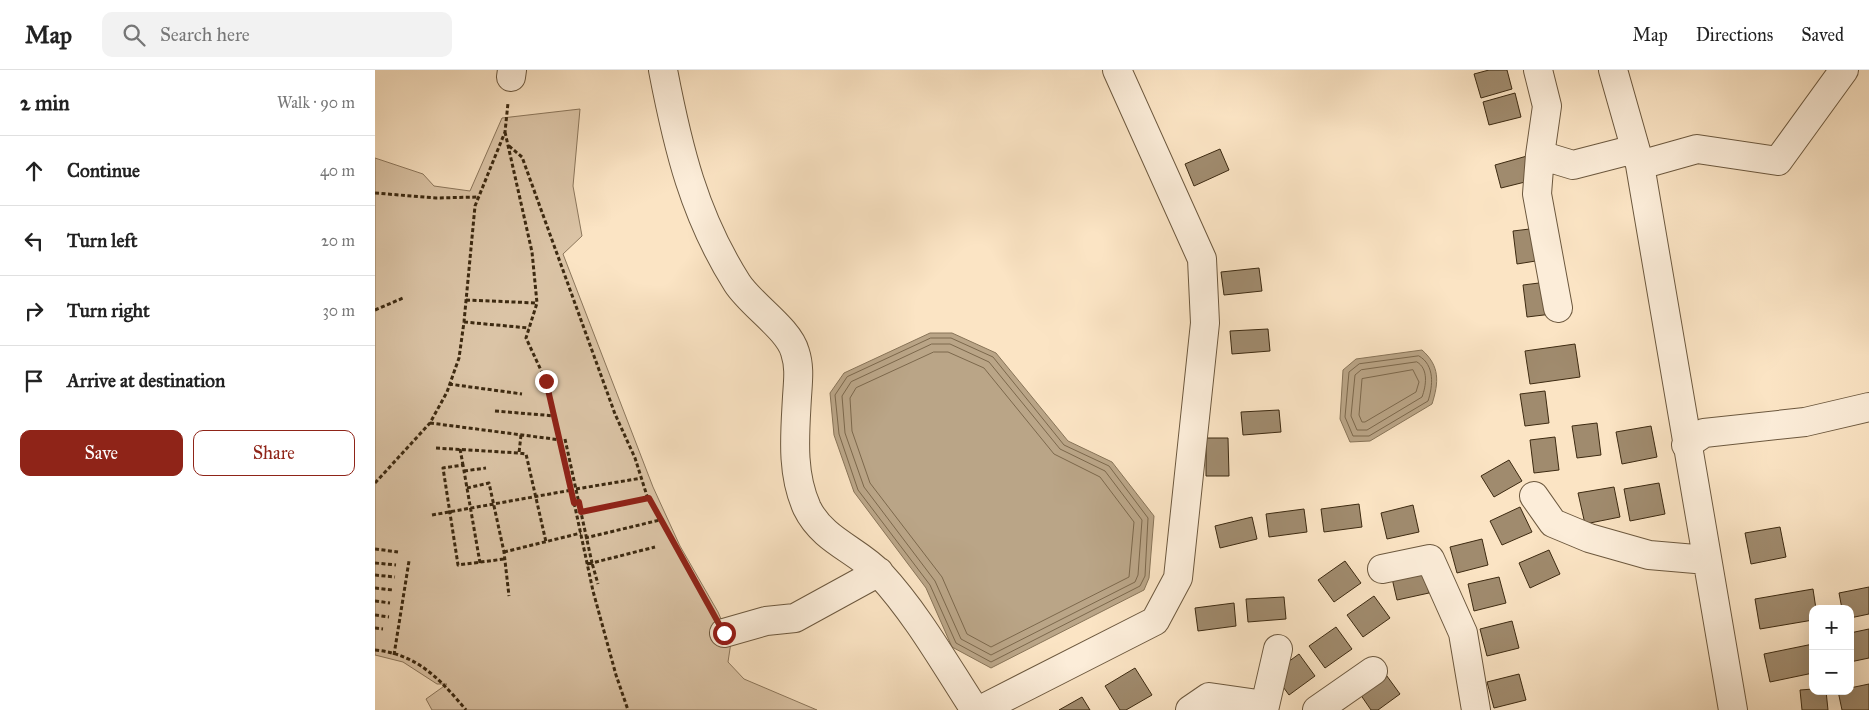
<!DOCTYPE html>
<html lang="en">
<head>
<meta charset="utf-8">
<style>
  :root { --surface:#fff; --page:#f2f2f2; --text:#222; --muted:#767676; --line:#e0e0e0; --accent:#8f2418 }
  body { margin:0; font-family:"IM FELL Great Primer",serif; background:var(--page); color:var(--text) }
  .controls { position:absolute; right:15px; bottom:15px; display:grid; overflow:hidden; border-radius:10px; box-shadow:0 5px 20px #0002 }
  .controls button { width:45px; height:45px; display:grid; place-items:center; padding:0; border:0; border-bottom:1px solid var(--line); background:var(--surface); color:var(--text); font:25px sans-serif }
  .stop { position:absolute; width:15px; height:15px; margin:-11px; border:4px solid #8f2418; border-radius:50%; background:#fff }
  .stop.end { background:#8f2418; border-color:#fff; box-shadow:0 1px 5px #0008 }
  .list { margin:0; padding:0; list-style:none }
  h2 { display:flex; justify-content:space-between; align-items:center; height:65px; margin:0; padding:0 20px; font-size:21px }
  h2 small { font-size:16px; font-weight:400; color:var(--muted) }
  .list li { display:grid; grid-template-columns:32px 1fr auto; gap:15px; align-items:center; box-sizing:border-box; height:70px; padding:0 20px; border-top:1px solid var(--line) }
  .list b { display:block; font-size:19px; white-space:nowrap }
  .list em { font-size:16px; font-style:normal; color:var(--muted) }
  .actions { display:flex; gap:10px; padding:15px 20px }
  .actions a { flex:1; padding:11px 0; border:1px solid var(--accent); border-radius:10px; text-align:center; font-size:18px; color:var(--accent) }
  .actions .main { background:var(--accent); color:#fff }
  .icon { flex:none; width:28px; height:28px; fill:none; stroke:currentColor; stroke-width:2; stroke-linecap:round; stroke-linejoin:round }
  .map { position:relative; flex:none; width:1494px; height:640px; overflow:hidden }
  header { display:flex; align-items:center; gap:30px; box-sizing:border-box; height:70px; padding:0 25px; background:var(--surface); border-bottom:1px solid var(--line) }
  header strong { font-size:24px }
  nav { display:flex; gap:28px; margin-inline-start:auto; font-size:18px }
  .search { width:350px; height:45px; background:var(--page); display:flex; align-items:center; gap:12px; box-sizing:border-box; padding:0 18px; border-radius:10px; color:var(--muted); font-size:19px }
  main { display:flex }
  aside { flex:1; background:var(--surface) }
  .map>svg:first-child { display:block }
  .green { fill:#dbc4a6; stroke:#8c775c }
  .water { fill:#baa587; stroke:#887458 }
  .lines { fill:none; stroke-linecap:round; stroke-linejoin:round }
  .shore { stroke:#7c684c; stroke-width:1 }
  .building { fill:#a08b6e; stroke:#3d2a11 }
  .minor-casing { stroke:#6c583e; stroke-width:30 }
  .path { stroke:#3d2a11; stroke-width:3; stroke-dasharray:4 2.5; stroke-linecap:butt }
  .minor { stroke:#fcedd9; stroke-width:28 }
  .route { stroke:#8f2418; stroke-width:6 }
</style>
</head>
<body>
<header>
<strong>Map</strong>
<div class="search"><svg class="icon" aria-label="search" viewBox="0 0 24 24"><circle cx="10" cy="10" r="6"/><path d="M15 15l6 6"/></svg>Search here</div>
<nav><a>Map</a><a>Directions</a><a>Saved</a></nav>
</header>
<main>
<aside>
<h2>2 min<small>Walk · 90 m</small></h2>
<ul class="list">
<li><svg class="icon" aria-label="ahead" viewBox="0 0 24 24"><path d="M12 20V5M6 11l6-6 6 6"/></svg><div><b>Continue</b></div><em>40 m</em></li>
<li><svg class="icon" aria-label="left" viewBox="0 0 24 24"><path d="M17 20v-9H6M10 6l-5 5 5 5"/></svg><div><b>Turn left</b></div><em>20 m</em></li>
<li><svg class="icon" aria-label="right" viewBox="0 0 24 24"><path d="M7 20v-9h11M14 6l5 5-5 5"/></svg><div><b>Turn right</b></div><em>30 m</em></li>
<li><svg class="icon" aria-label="arrive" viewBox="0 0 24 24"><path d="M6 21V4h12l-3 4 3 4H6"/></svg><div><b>Arrive at destination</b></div></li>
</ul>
<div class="actions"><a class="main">Save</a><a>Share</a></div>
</aside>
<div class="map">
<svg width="1494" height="640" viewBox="0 0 1494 640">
  <rect width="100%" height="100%" fill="#fbe4c4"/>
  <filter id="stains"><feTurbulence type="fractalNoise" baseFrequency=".004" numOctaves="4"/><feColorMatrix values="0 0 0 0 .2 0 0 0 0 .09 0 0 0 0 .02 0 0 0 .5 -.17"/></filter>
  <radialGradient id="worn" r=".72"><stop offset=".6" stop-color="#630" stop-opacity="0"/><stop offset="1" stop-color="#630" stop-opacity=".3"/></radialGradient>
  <path class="green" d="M205 39 198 116 207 166 188 184 278 417 305 476 343 542 356 572 353 592 369 609 442 640H57L51 629 72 614H62L28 592 0 585V88L48 104 59 116 95 121 127 48Z"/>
  <path class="water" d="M555 263H577L621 283 693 371 737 392 779 446 774 508 769 520 616 598 577 577 551 518 479 422 459 365 455 323 469 303Z
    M1047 280C1065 296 1064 312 1057 334L995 371 975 372 965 349 968 300 981 289Z"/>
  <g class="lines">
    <path class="shore" d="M556 268H576L618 287 689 375 734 396 773 448 770 506 765 516 616 592 581 573 555 515 483 420 464 364 460 325 472 307Z
      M557 274H575L614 292 685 379 730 401 767 450 763 505 760 512 616 585 586 569 560 511 489 417 470 363 467 326 476 312Z
      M559 282H573L609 298 679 384 725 407 759 452 754 507 616 577 592 564 567 507 495 413 477 361 475 328 481 318Z
      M1044 286C1060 295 1058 316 1053 331L994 366H978L970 347 974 302 984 294Z
      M1042 292C1054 299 1051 316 1047 327L992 360H982L976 346 980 305 986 300Z
      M1038 300 1044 312 1041 322 990 352H987L984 345 987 309Z"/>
  </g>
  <path class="building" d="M1114 0H1132L1137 19 1106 28 1099 4Z
    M1140 23 1146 47 1114 55 1108 32Z
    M845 79 854 100 819 116 810 94Z
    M1152 86 1158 110 1126 118 1120 95Z
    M1163 158 1167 190 1142 194 1138 161Z
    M884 198 887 221 849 225 846 202Z
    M1172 212 1177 244 1152 247 1148 215Z
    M893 259 895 281 857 284 855 261Z
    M1200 274 1205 307 1155 314 1150 281Z
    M1170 321 1174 353 1150 356 1145 324Z
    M904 340 906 362 868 365 866 342Z
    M1222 353 1226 385 1202 388 1197 356Z
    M1276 356 1282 387 1247 394 1241 362Z
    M1180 367 1184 400 1159 403 1155 370Z
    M831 368H853L854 406H831Z
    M1134 390 1147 411 1119 427 1106 406Z
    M1284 413 1290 444 1255 451 1249 419Z
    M1239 417 1245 447 1210 454 1203 423Z
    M984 434 987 457 949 462 946 439Z
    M1038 435 1044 462 1012 469 1006 443Z
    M1145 437 1157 462 1127 475 1115 451Z
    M929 439 932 462 894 467 891 444Z
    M877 447 882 469 845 478 840 456Z
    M1405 457 1411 487 1376 494 1370 463Z
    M1107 469 1113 495 1082 503 1075 477Z
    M1174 480 1185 504 1155 518 1144 493Z
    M970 491 986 513 959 532 943 510Z
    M1048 497 1054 523 1022 530 1016 504Z
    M1124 507 1131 533 1099 541 1093 514Z
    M1494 517V544L1475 548V539H1467L1464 523Z
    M1438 519 1441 539H1438V550L1385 559 1380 529Z
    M999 526 1015 548 988 567 972 545Z
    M909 527 911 549 873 552 871 529Z
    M859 533 861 556 823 561 820 538Z
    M1137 551 1144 578 1112 586 1105 559Z
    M961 557 977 579 950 598 934 576Z
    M1494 559V588L1475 592V563Z
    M1438 574V603L1395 612 1389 584Z
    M924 584 940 606 914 625 898 603Z
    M760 598 777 625 751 640H745L730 616Z
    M1009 602 1025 624 1003 640H996L983 621Z
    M1144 604 1151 630 1119 638 1112 612Z
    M1494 614V640H1467L1463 621H1475V618Z
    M1438 619V621H1451L1453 640H1427L1425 620Z
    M707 627 715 640H684Z"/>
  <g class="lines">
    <defs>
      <path id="minor" d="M288 0C303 78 319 145 362 213 376 235 414 259 420 282 425 297 423 311 422 327 420 364 416 403 432 438 448 471 483 480 505 504 542 544 570 594 600 640
        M1163 0 1172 36 1165 85 1198 95 1260 79
        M1238 0 1265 95 1358 640
        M136 7 137 0
        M1165 85 1162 124 1183 238
        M1265 95 1322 79 1403 91 1469 0
        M1311 375 1329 363 1430 352 1494 337
        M1159 426 1178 453 1214 468 1274 485 1332 490
        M1007 499 1055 489 1088 563 1101 640
        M349 563 391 551 420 548 504 502
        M605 640 780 551 803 508 830 253 827 189 742 0
        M815 640 834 627 890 635
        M889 640 903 579
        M942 640 998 601"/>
    </defs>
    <use href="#minor" class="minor-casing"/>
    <path class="path" d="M130 62 157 182 162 233 151 268 171 311 188 381 218 521 241 605 253 640
      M134 76 147 87 240 344 260 388 272 426 337 541
      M0 123 61 128 104 127
      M91 230 162 233
      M0 240 28 228
      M89 252 154 258
      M74 314 147 324
      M120 341 180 346
      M55 353 186 370
      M146 365 144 383 151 384 171 472
      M190 369 217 493 280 477
      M61 378 144 383
      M85 379 88 395
      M89 401 111 398
      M0 413 55 353 72 322 84 288 89 252 100 136 130 62 133 33
      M92 418 114 413 129 482 134 526
      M201 419 267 408
      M206 442 273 428
      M57 445 197 420
      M210 468 285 450
      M0 479 23 482
      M129 482 206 463
      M0 493 21 495
      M105 493 88 395 68 398 83 495 129 489
      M212 494 217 493 223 514
      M0 505 20 507
      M0 518 18 520
      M0 531 15 533
      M0 545 14 547
      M0 558 8 559
      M0 580C42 584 65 609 91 640
      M19 585 34 491"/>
    <use href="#minor" class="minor"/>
  </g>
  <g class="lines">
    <path class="route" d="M171 311 199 433 204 432 206 442 274 428 349 563"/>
  </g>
  <rect width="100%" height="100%" filter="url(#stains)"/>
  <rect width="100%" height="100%" fill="url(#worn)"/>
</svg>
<div class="controls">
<button>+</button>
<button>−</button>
</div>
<div class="stop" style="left:349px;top:563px"></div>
<div class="stop end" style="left:171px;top:311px"></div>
</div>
</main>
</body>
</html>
